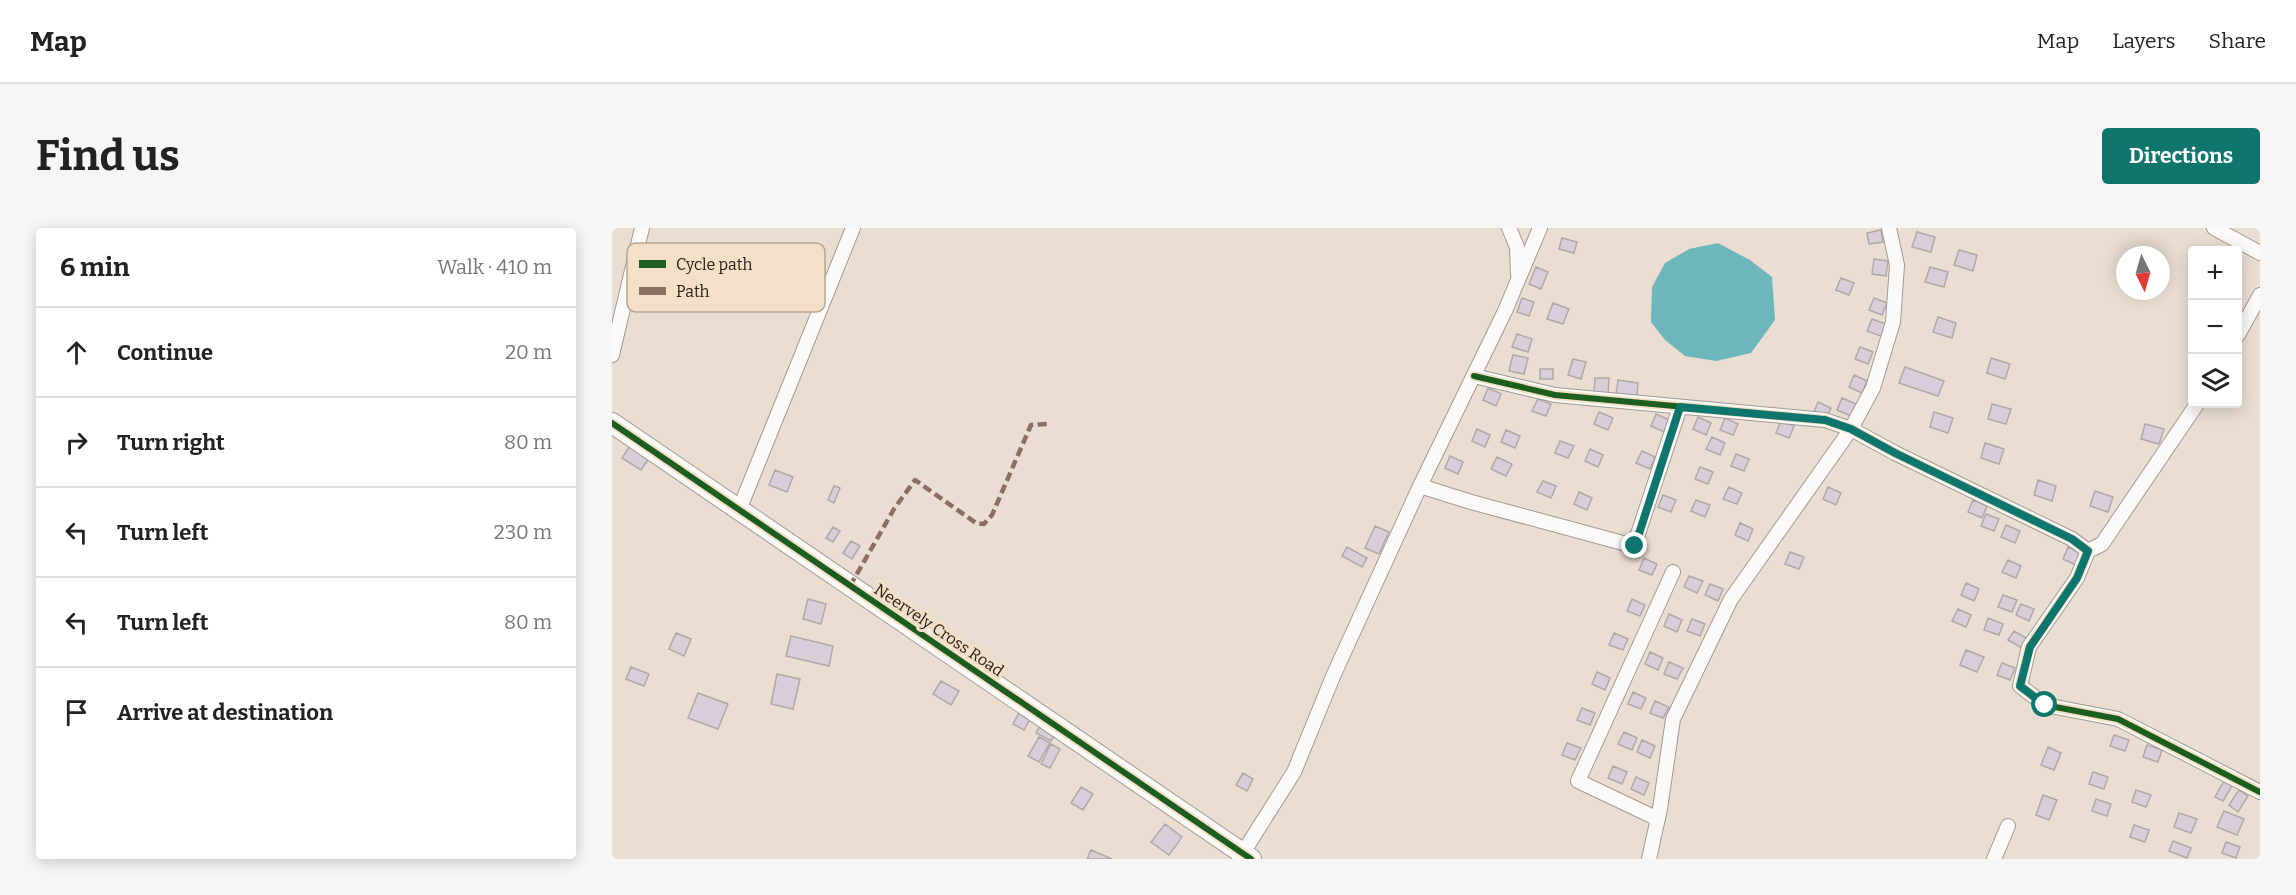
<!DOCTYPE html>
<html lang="en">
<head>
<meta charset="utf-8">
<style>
  :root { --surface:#fff; --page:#f6f6f6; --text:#222; --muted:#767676; --line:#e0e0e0; --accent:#0f766e }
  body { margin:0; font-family:Bitter,serif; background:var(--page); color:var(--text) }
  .controls { position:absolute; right:18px; top:18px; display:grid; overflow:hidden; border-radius:6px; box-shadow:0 3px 15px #0003 }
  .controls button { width:54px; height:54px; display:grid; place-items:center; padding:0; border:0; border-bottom:2px solid var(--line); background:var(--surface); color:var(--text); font:30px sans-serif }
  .compass { position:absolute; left:1504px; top:18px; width:54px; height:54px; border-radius:50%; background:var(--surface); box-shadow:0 3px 15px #0003; rotate:175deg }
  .stop { position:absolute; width:18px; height:18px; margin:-14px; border:4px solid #0f766e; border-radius:50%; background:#fff }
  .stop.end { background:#0f766e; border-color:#fff; box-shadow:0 2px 6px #0008 }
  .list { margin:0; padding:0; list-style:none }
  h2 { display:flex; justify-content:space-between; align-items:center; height:78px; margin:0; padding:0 24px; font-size:26px }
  h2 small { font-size:20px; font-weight:400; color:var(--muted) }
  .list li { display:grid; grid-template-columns:39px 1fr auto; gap:18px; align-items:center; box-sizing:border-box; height:90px; padding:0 24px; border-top:2px solid var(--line) }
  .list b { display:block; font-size:22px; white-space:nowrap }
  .list em { font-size:20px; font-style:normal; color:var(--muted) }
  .icon { flex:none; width:33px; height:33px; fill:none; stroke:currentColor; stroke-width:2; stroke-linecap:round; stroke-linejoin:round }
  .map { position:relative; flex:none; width:1648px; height:631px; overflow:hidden; border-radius:6px }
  header { display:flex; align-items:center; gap:36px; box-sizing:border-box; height:84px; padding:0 30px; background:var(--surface); border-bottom:2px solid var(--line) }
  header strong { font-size:28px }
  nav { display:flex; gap:33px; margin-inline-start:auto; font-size:21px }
  .intro { display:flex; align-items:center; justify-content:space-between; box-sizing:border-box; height:144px; padding:0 36px }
  h1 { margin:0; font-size:42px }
  .button { padding:15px 27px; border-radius:6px; background:var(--accent); color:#fff; font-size:21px; font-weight:700 }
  main { display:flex; gap:36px; padding:0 36px }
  aside { flex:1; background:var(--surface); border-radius:6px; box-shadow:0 3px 15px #0003 }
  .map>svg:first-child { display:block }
  .water { fill:#6db7bc }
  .building { fill:#d8ced9; stroke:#afa8a7; stroke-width:1.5 }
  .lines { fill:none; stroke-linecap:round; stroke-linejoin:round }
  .street-casing { stroke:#a29a91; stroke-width:16 }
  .secondary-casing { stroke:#a29a91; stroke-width:22 }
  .street { stroke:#fcfaf8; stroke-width:14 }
  .secondary { stroke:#fcfaf8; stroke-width:20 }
  .quiet { stroke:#8d6e63; stroke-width:4.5; stroke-dasharray:9 4.5; stroke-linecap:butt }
  .cycleway-casing { stroke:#f4dfc7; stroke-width:10 }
  .cycleway { stroke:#1b5e20; stroke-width:6 }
  .route { stroke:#0f766e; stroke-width:8 }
  .labels { text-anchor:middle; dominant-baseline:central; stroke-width:6; stroke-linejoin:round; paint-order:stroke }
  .street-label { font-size:16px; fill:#282017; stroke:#f4dfc7 }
  .key { fill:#f4dfc7; stroke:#b7a692; stroke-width:1.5 }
  .key-label { font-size:16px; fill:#282017 }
</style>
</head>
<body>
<header>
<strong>Map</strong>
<nav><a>Map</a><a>Layers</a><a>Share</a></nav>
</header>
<div class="intro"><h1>Find us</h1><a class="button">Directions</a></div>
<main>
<aside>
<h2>6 min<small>Walk · 410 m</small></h2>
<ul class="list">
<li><svg class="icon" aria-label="ahead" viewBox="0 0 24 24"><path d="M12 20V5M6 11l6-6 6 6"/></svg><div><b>Continue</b></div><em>20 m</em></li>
<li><svg class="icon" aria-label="right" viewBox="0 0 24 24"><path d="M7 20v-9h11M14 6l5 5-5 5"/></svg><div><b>Turn right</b></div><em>80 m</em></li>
<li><svg class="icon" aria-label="left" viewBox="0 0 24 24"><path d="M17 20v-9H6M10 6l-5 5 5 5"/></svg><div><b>Turn left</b></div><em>230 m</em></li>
<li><svg class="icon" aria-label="left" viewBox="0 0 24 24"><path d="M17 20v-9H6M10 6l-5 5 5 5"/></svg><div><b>Turn left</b></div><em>80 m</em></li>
<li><svg class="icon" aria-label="arrive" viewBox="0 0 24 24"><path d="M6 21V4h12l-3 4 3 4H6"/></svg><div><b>Arrive at destination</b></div></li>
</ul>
</aside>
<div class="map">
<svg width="1648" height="631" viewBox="0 0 1648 631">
  <rect width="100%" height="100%" fill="#eaded2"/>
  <path class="water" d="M1106 15 1138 32 1160 49 1163 92 1139 125 1104 133 1073 128 1053 112 1039 94 1040 59 1053 35 1077 21Z"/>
  <path class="building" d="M1269 2 1271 14 1257 16 1255 5Z
    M1305 4 1323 9 1319 24 1300 19Z
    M950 10 965 14 962 25 947 21Z
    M1347 22 1365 27 1361 43 1342 37Z
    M1262 31 1276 33 1274 48 1260 46Z
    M924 39 936 44 929 61 917 56Z
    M1318 39 1336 44 1332 59 1313 54Z
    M1229 50 1242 55 1237 67 1224 62Z
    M910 70 922 74 917 88 905 84Z
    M1262 70 1275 75 1270 87 1257 82Z
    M941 75 957 81 951 96 935 91Z
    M1326 89 1344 95 1340 110 1321 104Z
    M1260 91 1274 96 1269 108 1255 103Z
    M905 106 920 111 916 124 900 119Z
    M1248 119 1261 124 1256 136 1243 131Z
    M901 127 916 130 912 146 897 143Z
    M1379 130 1398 136 1393 151 1375 145Z
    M961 131 974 134 969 151 956 147Z
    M1293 139 1332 153 1326 168 1287 155Z
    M928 141H941V151H928Z
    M1242 147 1255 153 1250 165 1237 159Z
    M983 150H997L996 167 982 166Z
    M1006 152 1026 155 1025 168 1004 166Z
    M876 160 889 166 884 178 871 172Z
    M1230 170 1244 176 1239 188 1225 182Z
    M926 171 939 176 934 188 920 183Z
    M1206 174 1219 180 1214 191 1201 186Z
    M1380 176 1399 181 1394 196 1376 191Z
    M987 184 1001 190 996 202 982 196Z
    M1322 184 1341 190 1336 205 1318 199Z
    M1044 186 1057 192 1052 204 1039 198Z
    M1086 189 1099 195 1094 207 1081 201Z
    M1113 190 1126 196 1121 207 1108 202Z
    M1169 193 1182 198 1177 210 1164 205Z
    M1533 196 1552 201 1547 216 1529 211Z
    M865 201 878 207 873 219 860 213Z
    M894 202 908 208 903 220 889 214Z
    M1100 209 1113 215 1108 227 1094 221Z
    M948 213 962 218 956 230 943 225Z
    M1373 215 1392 221 1387 236 1369 230Z
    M19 216 38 229 29 242 10 230Z
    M978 221 991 227 986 239 973 233Z
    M1030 223 1043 229 1038 241 1024 235Z
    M1124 226 1137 231 1132 243 1119 238Z
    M838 228 851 234 846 246 833 240Z
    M885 229 900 236 894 248 879 241Z
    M1088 239 1101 244 1096 256 1083 251Z
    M163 242 181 249 175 264 157 257Z
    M1426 252 1444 258 1440 273 1422 267Z
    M931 253 944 258 939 270 925 264Z
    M222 258 228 260 222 275 216 272Z
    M1117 259 1130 265 1125 276 1111 271Z
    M1216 259 1229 265 1224 277 1211 271Z
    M1483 263 1501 269 1496 284 1478 278Z
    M967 264 980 270 975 282 962 276Z
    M1051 267 1064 272 1059 284 1046 279Z
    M1084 272 1098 277 1093 289 1079 283Z
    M1361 272 1375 278 1370 290 1356 284Z
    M1374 286 1387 291 1382 303 1369 298Z
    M1128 295 1141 301 1136 313 1123 307Z
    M1394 297 1408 303 1403 315 1389 309Z
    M763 298 777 304 767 326 753 320Z
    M221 299 228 303 221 314 214 310Z
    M239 313 248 318 240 331 231 325Z
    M735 319 755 330 750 339 730 328Z
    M1456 319 1469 325 1464 337 1451 331Z
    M1178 324 1192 329 1187 341 1173 336Z
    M1032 330 1045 336 1040 347 1027 342Z
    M1396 332 1409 338 1404 350 1390 344Z
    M1077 348 1091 353 1085 365 1072 359Z
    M1354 355 1367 361 1362 373 1349 367Z
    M1098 356 1111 361 1106 373 1093 367Z
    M1391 367 1405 372 1400 384 1386 379Z
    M196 371 214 376 209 396 191 391Z
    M1020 371 1033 377 1028 388 1015 383Z
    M1409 376 1422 381 1417 393 1404 387Z
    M1346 381 1359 387 1354 399 1340 393Z
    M1057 386 1070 392 1065 404 1052 398Z
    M1376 390 1391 396 1387 407 1372 402Z
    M1080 391 1093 396 1088 408 1075 403Z
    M1402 403 1416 411 1410 420 1396 412Z
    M64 405 79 411 72 428 57 421Z
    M1002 405 1016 411 1011 422 997 417Z
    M179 408 221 418 217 438 174 428Z
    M1354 422 1372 429 1365 444 1348 437Z
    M1038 424 1051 430 1046 442 1033 436Z
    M1057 434 1071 440 1065 451 1052 446Z
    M1390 435 1403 440 1398 452 1385 447Z
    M19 439 37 446 32 458 14 451Z
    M985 444 998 450 993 462 980 456Z
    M165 446 188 451 181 481 159 476Z
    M329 453 347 463 339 477 321 466Z
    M1021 464 1034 470 1029 481 1016 476Z
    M86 465 116 476 106 501 76 490Z
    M1043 473 1057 479 1051 490 1038 485Z
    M970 480 983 485 978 497 965 492Z
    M407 485 418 491 412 502 401 496Z
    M430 495 445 504 439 513 424 505Z
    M1012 504 1025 510 1020 522 1006 516Z
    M1502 507 1517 512 1513 523 1498 518Z
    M427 509 438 515 427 534 416 528Z
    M1030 512 1043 518 1038 530 1025 524Z
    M955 515 969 520 963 532 950 527Z
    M439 516 448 521 438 540 429 536Z
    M1535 517 1550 522 1546 534 1531 529Z
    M1436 519 1449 525 1442 542 1429 537Z
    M1001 538 1015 544 1010 556 996 550Z
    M1481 544 1496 549 1492 561 1477 556Z
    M631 545 641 551 635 563 624 557Z
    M1024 549 1037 555 1032 567 1019 561Z
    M1612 553 1620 558 1611 573 1603 569Z
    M469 559 481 566 471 582 459 575Z
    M1524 562 1539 567 1534 579 1520 574Z
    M1627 562 1636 568 1626 584 1617 577Z
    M1431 567 1445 572 1437 592 1424 587Z
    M1484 571 1499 576 1495 588 1480 583Z
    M1612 583 1632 591 1625 607 1605 599Z
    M1567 585 1585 591 1579 605 1562 599Z
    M553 596 570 609 557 627 539 614Z
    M1522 597 1537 602 1533 614 1518 609Z
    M1561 613 1579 620 1575 630 1557 623Z
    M1614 614 1628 619 1624 630 1610 625Z
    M479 622 500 631H475Z"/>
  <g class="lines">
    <defs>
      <path id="street" d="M897 0 905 19 906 47
        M1602 0 1648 25
        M1626 107 1648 67
        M0 127 30 0
        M862 148 943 167 1213 192 1239 201 1283 225 1460 311 1476 323 1465 350 1417 419 1408 458 1433 477 1506 491 1648 564
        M808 258 859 274 1022 318 1068 179
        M127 282 241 0
        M1476 323 1490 316 1585 176
        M1046 591 966 553 1061 344
        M627 631 682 544 722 446 808 258 893 83 928 0
        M1037 631 1048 581 1061 491 1119 371 1239 201 1261 160 1281 94 1285 37 1277 0
        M1382 631 1396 598"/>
      <path id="secondary" d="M0 195 639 631"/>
    </defs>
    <use href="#street" class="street-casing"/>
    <use href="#secondary" class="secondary-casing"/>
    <use href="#street" class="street"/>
    <use href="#secondary" class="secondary"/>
    <path class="quiet" d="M238 358 282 281 303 252 364 295 372 296 380 287 419 197 435 196"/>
    <defs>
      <path id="cycleway" d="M862 148 943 167 1213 192 1239 201 1283 225 1460 311 1476 323 1465 350 1417 419 1408 458 1433 477 1506 491 1648 564
        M0 195 639 631"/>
    </defs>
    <use href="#cycleway" class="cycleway-casing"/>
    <use href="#cycleway" class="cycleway"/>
  </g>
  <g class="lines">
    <path class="route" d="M1023 318 1068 179 1213 192 1239 201 1283 225 1460 311 1476 323 1465 350 1418 419 1408 458 1433 477"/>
  </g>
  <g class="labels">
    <g class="street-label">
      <text transform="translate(327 402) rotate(34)">Neervely Cross Road</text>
    </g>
  </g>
  <rect x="15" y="15" width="198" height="69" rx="9" class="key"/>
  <rect x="27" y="32" width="27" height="8" fill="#1b5e20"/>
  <rect x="27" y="59" width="27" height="8" fill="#8d6e63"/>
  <g class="key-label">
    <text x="64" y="42">Cycle path</text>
    <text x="64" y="69">Path</text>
  </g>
</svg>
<div class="controls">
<button>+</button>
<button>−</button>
<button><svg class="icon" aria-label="layers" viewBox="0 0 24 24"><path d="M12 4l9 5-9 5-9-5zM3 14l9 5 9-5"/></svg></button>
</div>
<svg class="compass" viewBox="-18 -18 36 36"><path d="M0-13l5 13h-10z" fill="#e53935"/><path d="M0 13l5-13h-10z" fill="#767676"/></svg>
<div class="stop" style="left:1433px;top:477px"></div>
<div class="stop end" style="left:1023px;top:318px"></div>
</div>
</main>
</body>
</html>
